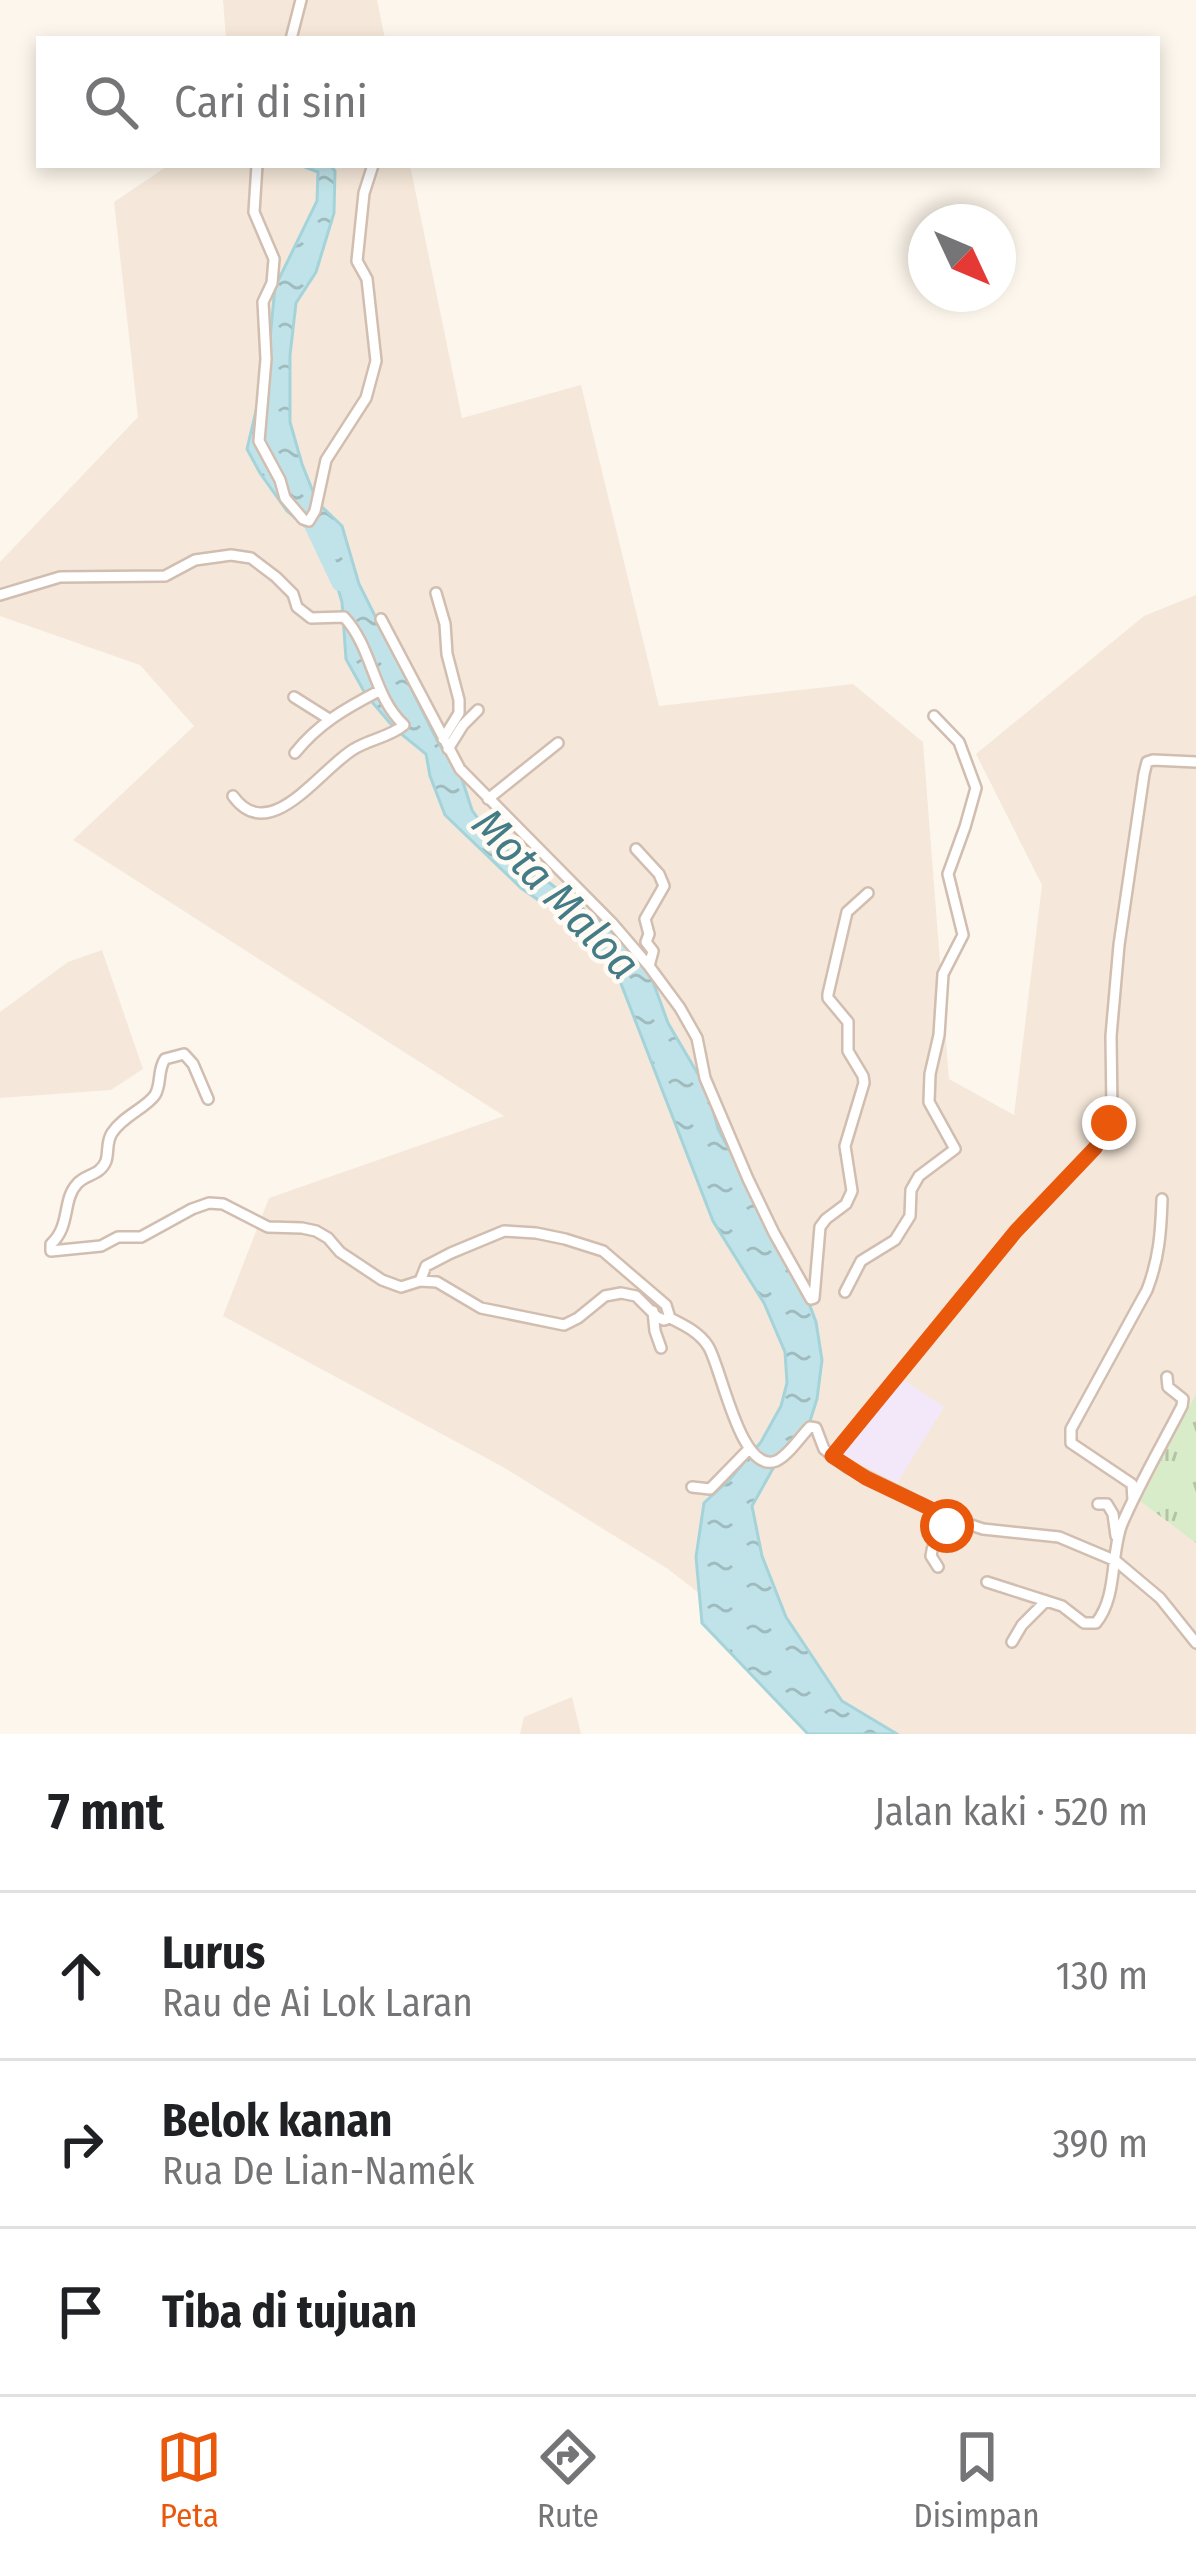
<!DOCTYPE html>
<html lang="id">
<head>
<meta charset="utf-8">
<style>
  :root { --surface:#fff; --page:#f2f2f2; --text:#202124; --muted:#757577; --line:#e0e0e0; --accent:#ea580c }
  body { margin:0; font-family:"Fira Sans Condensed",sans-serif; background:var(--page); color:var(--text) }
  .compass { position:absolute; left:908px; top:204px; width:108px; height:108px; border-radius:50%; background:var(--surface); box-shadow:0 6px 18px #0003; rotate:134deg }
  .stop { position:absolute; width:36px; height:36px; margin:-27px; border:9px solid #ea580c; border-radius:50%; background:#fff }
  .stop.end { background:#ea580c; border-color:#fff; box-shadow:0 3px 12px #0008 }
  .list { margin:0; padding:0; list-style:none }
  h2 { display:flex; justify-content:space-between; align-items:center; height:156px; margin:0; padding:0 48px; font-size:51px }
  h2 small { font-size:39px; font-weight:400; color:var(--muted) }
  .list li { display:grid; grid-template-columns:78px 1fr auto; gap:36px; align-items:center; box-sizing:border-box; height:168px; padding:0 48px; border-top:3px solid var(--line) }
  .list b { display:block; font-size:45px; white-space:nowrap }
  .list p { margin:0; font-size:39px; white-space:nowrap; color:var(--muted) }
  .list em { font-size:39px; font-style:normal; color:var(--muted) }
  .icon { flex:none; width:66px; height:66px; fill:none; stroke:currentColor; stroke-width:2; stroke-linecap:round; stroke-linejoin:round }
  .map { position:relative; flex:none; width:1196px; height:1734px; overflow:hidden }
  .search { position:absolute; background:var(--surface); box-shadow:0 6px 18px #0003; left:36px; right:36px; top:36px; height:132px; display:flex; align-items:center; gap:30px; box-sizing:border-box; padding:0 42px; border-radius:0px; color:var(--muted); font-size:45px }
  .sheet { height:660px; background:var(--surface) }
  nav { display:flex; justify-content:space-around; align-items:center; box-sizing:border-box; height:168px; border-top:3px solid var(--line); background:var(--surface); font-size:33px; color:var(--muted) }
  nav a { display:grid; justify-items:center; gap:6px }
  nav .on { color:var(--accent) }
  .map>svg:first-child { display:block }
  .residential { fill:#f5e8da }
  .education { fill:#f3e8fa }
  .grass { fill:url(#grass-tufts) }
  .water { fill:url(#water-ripples); stroke:#a5d3da; stroke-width:3 }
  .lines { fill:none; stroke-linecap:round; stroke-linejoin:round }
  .river { stroke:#bfe3e8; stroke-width:14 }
  .street-casing { stroke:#d1beb0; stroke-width:14 }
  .street { stroke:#fff; stroke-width:9 }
  .route { stroke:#ea580c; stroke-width:15 }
  .labels { text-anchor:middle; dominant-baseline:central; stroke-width:9; stroke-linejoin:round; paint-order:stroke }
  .water-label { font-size:45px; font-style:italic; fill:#437c86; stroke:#fffaf3 }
</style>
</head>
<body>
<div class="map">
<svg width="1196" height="1734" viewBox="0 0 1196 1734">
  <defs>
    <pattern id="grass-tufts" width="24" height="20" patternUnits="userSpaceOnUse" patternTransform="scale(3)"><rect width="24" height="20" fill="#d8ecc9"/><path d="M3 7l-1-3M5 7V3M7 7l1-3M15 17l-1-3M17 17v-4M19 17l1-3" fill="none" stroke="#b4c2a5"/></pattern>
    <pattern id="water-ripples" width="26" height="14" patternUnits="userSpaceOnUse" patternTransform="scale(3)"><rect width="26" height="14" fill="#bfe3e8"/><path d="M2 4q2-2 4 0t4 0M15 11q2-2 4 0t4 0" fill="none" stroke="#a0bbbe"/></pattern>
  </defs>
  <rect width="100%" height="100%" fill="#fdf6ec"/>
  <path class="residential" d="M223 0H377L385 39H226Z
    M169 165H410L462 418 581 385 659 706 853 684 923 742 949 1079 1014 1115 1042 885 976 754 1144 616 1196 595V1734H879L668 1569 503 1467 223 1316 269 1198 504 1116 73 840 194 726 140 665 0 616V562L138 417 114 202Z
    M102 950 143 1069 111 1090 0 1098V1012L68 962Z
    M572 1697 581 1734H520L524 1717Z"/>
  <path class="education" d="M900 1378 944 1407 897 1483 839 1452Z"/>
  <path class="grass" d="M1196 1394V1543L1140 1501Z"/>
  <path class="water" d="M300 165H330L335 171 334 213 316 272 296 303 290 355V422L302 464 317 502 342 526 359 584 439 744 461 776 472 810 487 831 512 854 609 929 648 968 668 1023 708 1091 718 1129 800 1280 816 1322 822 1360 817 1399 810 1421 784 1449 752 1506 762 1556 786 1617 842 1701 897 1734H808L702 1623 696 1557 704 1503 731 1478 761 1442 781 1406 787 1383 785 1352 764 1303 713 1221 618 976 586 933 521 888 445 815 430 776 426 754 395 729 366 695 346 659 342 602 324 542 287 511 260 473 247 449 268 360 275 287 317 201 318 172Z"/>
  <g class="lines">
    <path class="river" d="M310 523 339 584"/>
    <defs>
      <path id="street" d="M291 39 301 0
        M257 165 254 212 274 259 272 283 263 302 266 359 259 441 280 480 285 498 303 519 309 521 315 511 326 460 366 398 376 361 367 279 357 261 364 193 373 165
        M436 593 445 624 447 654 459 700V713L443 739
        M0 595 60 577 165 576 195 560 231 555 251 558 276 577 293 594 297 607 311 618 344 617C373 648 373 697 404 725 390 737 370 739 354 749 320 769 270 847 233 796
        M381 619 460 769 613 924 649 966 680 1008 697 1038 705 1078 748 1179 774 1233 811 1299 814 1298 820 1227 826 1219 846 1204 852 1191 845 1146 864 1083 863 1076 848 1051V1022L828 998V994L847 912 868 893
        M294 697 329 719
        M448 749 463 725 478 710
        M295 753C318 724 346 708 379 691
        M488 799 558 743
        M636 849 659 874 664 886 645 919 649 934 646 942 653 951 649 966
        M208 1099 193 1064 184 1054 165 1059C157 1071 162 1083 155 1095 146 1108 123 1116 112 1133 106 1142 109 1151 106 1161 100 1176 85 1174 77 1184 62 1200 71 1226 51 1244V1251L101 1246 118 1237H141L192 1209 209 1203 223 1204 268 1227 302 1228 316 1231 328 1238 340 1252 382 1280 401 1287 420 1281 437 1282 481 1308 564 1325 578 1318 605 1296 621 1293 636 1296 657 1317 664 1320 670 1318C684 1325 699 1332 708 1346 721 1365 740 1475 776 1461 788 1456 800 1437 810 1427L816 1428 824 1449 847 1467 950 1518 983 1529 1059 1537 1116 1561 1160 1598 1196 1643
        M420 1281 426 1266 451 1253 504 1231 536 1233 565 1239 603 1251 666 1305 670 1318
        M845 1292 861 1261 895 1240 910 1216 911 1190 919 1176 955 1149 929 1102 930 1074 939 1035 943 974 963 935 948 874 965 827 976 788 959 742 934 716
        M653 1311 655 1331 661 1348
        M832 1456 1016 1231 1095 1148 1106 1132 1112 1112 1111 1036 1119 945 1144 774 1147 762 1153 760 1196 762
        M692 1487 710 1489 749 1449
        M1133 1500 1132 1484 1071 1443V1429L1147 1290C1159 1259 1161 1232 1162 1199
        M1098 1504H1107L1113 1514 1116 1536
        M938 1567 931 1556C933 1537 944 1534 950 1518
        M987 1582 1062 1606 1084 1623H1096C1118 1596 1110 1555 1122 1524 1139 1484 1162 1445 1182 1406L1183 1399 1168 1387 1167 1377
        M1012 1642 1022 1625 1046 1601"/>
    </defs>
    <use href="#street" class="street-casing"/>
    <use href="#street" class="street"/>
  </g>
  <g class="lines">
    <path class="route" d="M947 1526 950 1518 866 1478 832 1456 1016 1231 1095 1148 1109 1123"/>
  </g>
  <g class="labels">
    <g class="water-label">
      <text transform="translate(556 894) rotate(46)">Mota Maloa</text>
    </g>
  </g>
</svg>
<svg class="compass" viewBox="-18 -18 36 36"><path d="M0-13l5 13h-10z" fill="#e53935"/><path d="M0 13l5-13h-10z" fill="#757577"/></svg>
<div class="stop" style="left:947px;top:1526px"></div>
<div class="stop end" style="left:1109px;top:1123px"></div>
<div class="search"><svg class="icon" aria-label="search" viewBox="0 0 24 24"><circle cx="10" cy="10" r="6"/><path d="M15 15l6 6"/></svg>Cari di sini</div>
</div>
<section class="sheet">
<h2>7 mnt<small>Jalan kaki · 520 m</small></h2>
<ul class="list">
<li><svg class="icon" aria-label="ahead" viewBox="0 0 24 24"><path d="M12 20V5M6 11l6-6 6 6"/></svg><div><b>Lurus</b><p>Rau de Ai Lok Laran</p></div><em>130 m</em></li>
<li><svg class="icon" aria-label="right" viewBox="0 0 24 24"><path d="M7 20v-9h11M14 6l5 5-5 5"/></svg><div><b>Belok kanan</b><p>Rua De Lian-Namék</p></div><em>390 m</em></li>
<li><svg class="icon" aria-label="arrive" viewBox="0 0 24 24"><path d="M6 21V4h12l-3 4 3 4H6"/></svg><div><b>Tiba di tujuan</b></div></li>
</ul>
</section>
<nav>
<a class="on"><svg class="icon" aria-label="map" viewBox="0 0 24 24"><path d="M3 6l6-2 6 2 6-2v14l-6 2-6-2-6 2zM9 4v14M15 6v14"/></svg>Peta</a>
<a><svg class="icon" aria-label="directions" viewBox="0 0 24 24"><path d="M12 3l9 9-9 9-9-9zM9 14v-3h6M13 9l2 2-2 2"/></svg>Rute</a>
<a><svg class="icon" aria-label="saved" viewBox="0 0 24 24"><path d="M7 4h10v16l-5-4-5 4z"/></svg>Disimpan</a>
</nav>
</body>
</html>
